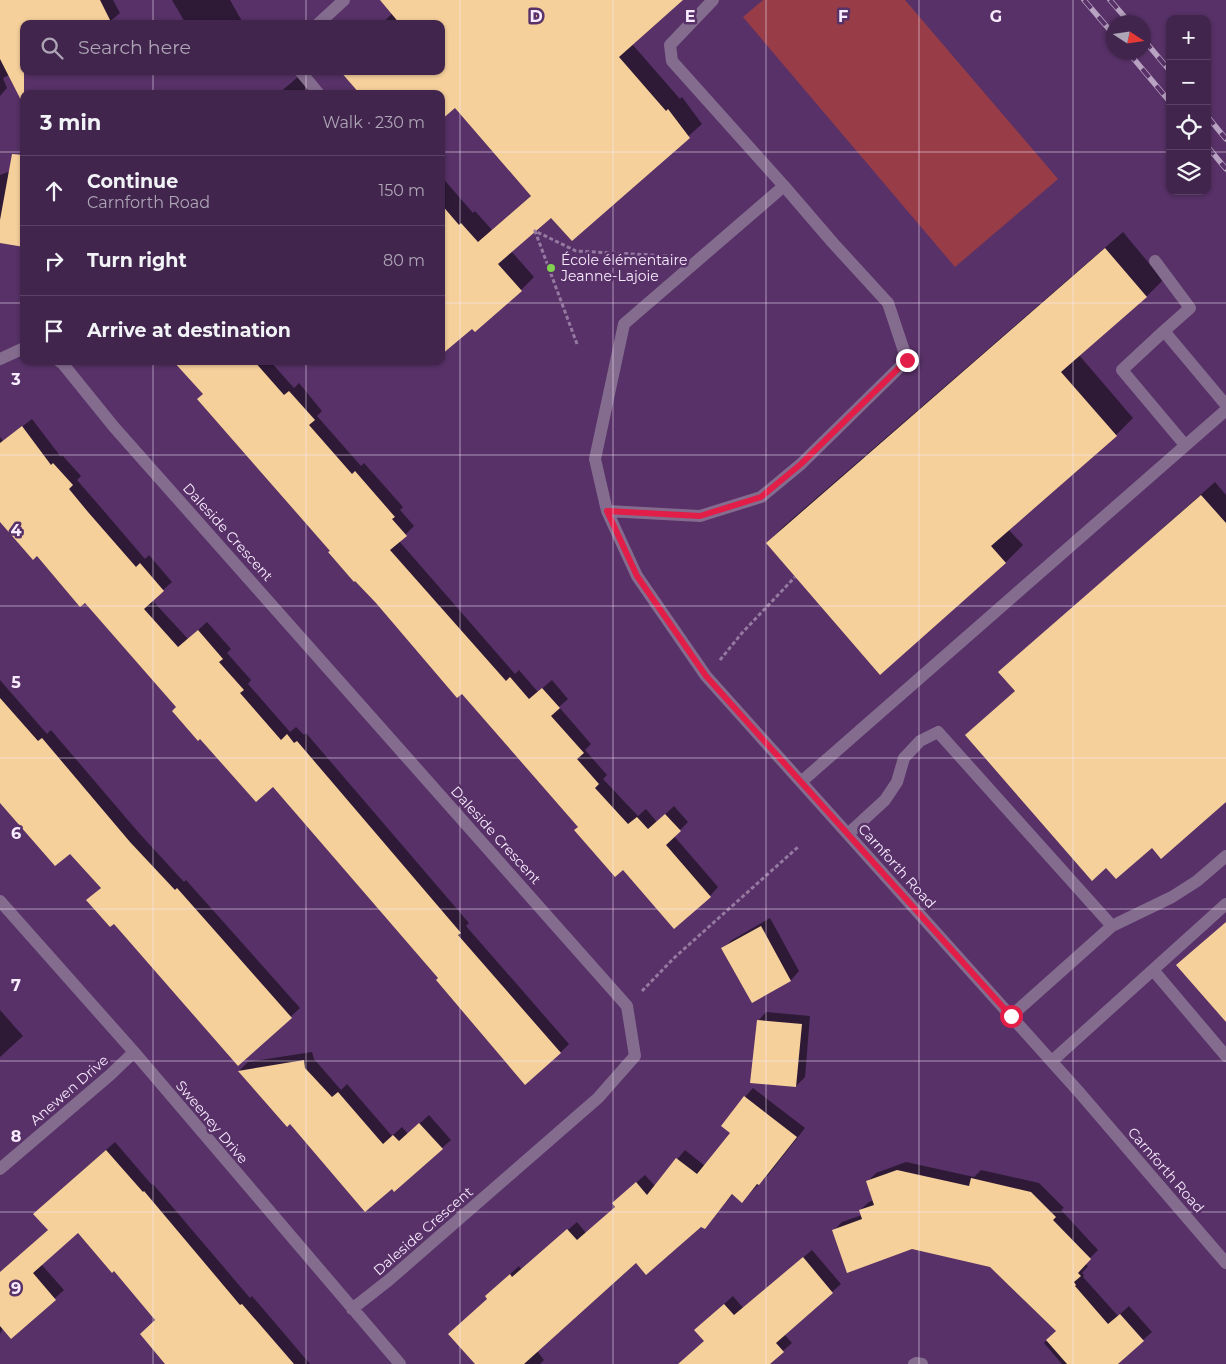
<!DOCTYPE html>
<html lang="en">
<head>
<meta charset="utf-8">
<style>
  :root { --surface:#41254d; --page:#482d54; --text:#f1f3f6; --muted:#aea5b6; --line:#5a4265 }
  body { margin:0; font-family:Montserrat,sans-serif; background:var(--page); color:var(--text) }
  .controls { position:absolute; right:15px; top:15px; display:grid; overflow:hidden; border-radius:10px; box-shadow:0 1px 4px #0004 }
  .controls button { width:45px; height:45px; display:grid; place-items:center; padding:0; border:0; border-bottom:1px solid var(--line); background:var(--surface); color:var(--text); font:25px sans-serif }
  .compass { position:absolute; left:1106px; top:15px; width:45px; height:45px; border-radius:50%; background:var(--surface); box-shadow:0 1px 4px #0004; rotate:102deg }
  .stop { position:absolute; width:15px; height:15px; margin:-11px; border:4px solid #e11d48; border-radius:50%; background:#fff }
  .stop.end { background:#e11d48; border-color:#fff; box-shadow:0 1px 5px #0008 }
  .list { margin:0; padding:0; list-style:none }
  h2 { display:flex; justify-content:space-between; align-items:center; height:65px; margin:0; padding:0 20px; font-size:21px }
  h2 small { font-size:16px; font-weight:400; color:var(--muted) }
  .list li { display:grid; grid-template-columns:32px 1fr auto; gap:15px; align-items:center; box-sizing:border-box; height:70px; padding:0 20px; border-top:1px solid var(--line) }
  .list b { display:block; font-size:19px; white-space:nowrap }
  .list p { margin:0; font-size:16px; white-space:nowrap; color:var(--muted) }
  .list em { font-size:16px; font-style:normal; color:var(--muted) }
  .icon { flex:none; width:28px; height:28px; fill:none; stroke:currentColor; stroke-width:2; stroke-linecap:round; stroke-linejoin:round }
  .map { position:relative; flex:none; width:1226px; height:1364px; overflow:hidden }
  .search { position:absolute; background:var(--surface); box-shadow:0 1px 4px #0004; left:20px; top:20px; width:425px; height:55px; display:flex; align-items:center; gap:12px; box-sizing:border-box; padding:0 18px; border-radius:10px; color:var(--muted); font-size:19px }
  .panel { position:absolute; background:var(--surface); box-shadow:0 1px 4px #0004; left:20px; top:90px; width:425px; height:275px; border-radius:10px }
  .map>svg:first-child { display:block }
  .green { fill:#983d48 }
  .shadow { fill:#0007 }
  .building { fill:#f6d09b }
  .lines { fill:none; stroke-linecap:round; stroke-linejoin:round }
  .path { stroke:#9579a1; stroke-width:3; stroke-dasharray:4 2.5; stroke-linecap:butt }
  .minor { stroke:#846c8f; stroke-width:12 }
  .rail-casing { stroke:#b9a3c3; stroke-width:5.5 }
  .rail { stroke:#573167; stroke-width:4; stroke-dasharray:11; stroke-linecap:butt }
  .route { stroke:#e11d48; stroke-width:6 }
  .grid { fill:none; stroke:#f8ebfe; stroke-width:1; stroke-opacity:0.55 }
  .poi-dot { fill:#82d050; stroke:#573167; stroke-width:2 }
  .labels { text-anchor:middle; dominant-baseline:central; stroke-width:5; stroke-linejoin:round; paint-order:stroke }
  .poi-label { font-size:14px; fill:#f8ebfe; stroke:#573167; text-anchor:start }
  .street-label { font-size:14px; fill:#f8ebfe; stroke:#573167 }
  .grid-label { font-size:16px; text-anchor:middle; font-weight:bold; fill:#f8ebfe; stroke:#573167; stroke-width:5; stroke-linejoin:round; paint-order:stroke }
</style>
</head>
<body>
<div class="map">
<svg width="1226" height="1364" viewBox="0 0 1226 1364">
  <rect width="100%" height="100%" fill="#573167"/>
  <path class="green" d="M763 0H905L1058 179 955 267 743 17Z"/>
  <path class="shadow" d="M0 0H113L120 13 107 24H24V67L3 78 7 88 0 96Z
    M172 0H230L243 23 186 24Z
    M381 0H682L632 44 680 99 682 97 702 124 572 239 551 216 511 251 534 277 521 290 441 350V176L473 213 475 211 492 230 532 195 441 71V24H381L393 13Z
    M299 76 314 94H278Z
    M24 166 0 241V175Z
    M1123 232 1163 280 1146 297 1079 355 1133 418 1116 435 1008 529 1023 545 1006 562 880 673 767 543 784 526Z
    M175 361H270L294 388 299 383 322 411 317 416 361 466 364 463 403 507 400 510 414 526 399 541 515 674 519 670 538 692 552 680 568 699 559 707 591 744 585 750 607 775 603 779 638 816 646 809 657 822 674 806 688 822 674 836 718 887 710 896 623 868 579 827 462 692 331 551 205 394Z
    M32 419 61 457 62 455 81 476 77 480 97 503 145 559 149 555 172 582 152 600 188 639 207 622 231 649 227 653 251 680 248 684 290 732 296 727 304 735 306 733 469 923 466 926 569 1044 561 1052 439 978 273 785 177 707 85 601 0 520V437L3 441Z
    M1215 482 1226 495V800L1152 846 966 735 1016 690 1000 672Z
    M0 680 47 734 51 730 139 833 184 882 186 880 300 1008 239 1064 114 922 88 900 102 887 70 852 0 801Z
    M770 918 799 971 791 980 752 1001 723 948 732 940Z
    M0 1010 23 1036 0 1057Z
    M766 1012 810 1016 805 1077 796 1086 758 1021Z
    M312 1052 314 1059 341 1090 347 1084 392 1136 402 1127 408 1134 429 1115 451 1140 394 1190 290 1122 287 1125 239 1071 248 1062Z
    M753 1088 805 1128 768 1175 742 1201 733 1194 704 1227 701 1225 636 1262 537 1351 544 1360 540 1364H476L489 1298 495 1288 519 1266 522 1270 577 1222 586 1233 617 1207 622 1195 645 1175 655 1186 685 1150 705 1166 732 1133 745 1097Z
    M115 1142 152 1185 153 1184 250 1298 252 1296 310 1364H167L157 1320 114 1269 78 1231 41 1264 64 1290 12 1337 3 1328 0 1334V1273L49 1230 34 1214Z
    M906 1162 974 1177 981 1170 1039 1183 1064 1208 1061 1210 1098 1250 1085 1263 1088 1266 1082 1273 1084 1275 1083 1277 1118 1316 1129 1306 1152 1332 1118 1362 1120 1364H1062L1044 1343 1057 1330 991 1265 833 1231 842 1222 862 1215 860 1210 869 1202 874 1200 867 1182 876 1173Z
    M812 1250 841 1284 784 1334 792 1343 768 1364H678L705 1341 695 1330 733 1296 743 1308Z"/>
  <path class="building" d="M0 0H100L112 24H24V106L0 59Z
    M380 0H683L619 57 666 111 668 109 690 138 572 241 551 218 498 264 522 291 475 332 472 329 441 355V204L459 225 461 223 478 242 531 196 455 108 441 120V94H360L340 71H441V24H400Z
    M12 154 24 155V247L0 243V220Z
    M1105 248 1147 297 1061 372 1117 436 991 546 1006 563 880 675 766 543Z
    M173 361H254L284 395 289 391 315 420 309 425 352 474 355 471 395 517 392 519 407 536 390 550 506 681 510 677 529 699 542 688 560 708 551 716 584 753 577 759 599 784 595 788 628 824 637 817 648 829 665 814 681 831 666 845 711 897 674 929 623 870 615 877 574 830 578 827 462 694 457 698 376 603 355 581 354 582 328 552 330 551 197 399 203 394Z
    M22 426 51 465 53 463 73 485 69 489 88 512 136 567 140 563 164 591 144 609 178 647 198 630 223 659 219 662 244 690 240 693 281 740 287 734 294 743 297 741 461 933 458 935 561 1053 525 1085 436 980 438 978 273 787 256 802 200 739 198 741 172 711 176 707 85 603 80 607 37 556 33 560 0 522V443Z
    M1201 495 1226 523V802L1161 859 1152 848 1116 879 1106 868 1092 881 965 735 1015 691 998 672Z
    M0 698 38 741 42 738 130 842 175 890 177 888 292 1018 238 1066 114 924 110 927 86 900 101 888 70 854 55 866 0 803Z
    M1226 922V1022L1176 965Z
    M761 926 791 981 752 1003 721 948Z
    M757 1020 802 1024 796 1087 750 1083Z
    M304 1060 305 1068 332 1097 338 1092 383 1144 393 1135 399 1141 419 1123 443 1149 394 1192 392 1189 365 1212 290 1124 287 1127 238 1071Z
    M744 1096 797 1137 759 1185 757 1184 742 1203 732 1194 705 1229 701 1227 646 1275 636 1263 524 1364H475L448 1334 487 1299 485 1296 510 1274 512 1277 567 1229 577 1240 615 1207 612 1203 636 1182 647 1195 676 1158 697 1174 730 1133 721 1126Z
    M106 1150 143 1192 144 1191 240 1305 242 1304 294 1364H165L140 1334 155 1320 114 1271 112 1273 78 1233 33 1273 56 1300 11 1339 0 1326V1272L48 1230 33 1214Z
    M897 1170 969 1186 971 1178 1031 1192 1056 1217 1053 1220 1091 1259 1078 1273 1081 1276 1074 1282 1076 1285 1075 1286 1108 1324 1120 1314 1144 1341 1118 1364H1067L1046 1340 1056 1331 990 1267 912 1249 847 1273 832 1230 862 1219 859 1210 874 1205 866 1181Z
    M803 1257 833 1293 776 1343 784 1352 770 1364H678L704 1341 694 1330 724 1304 734 1315Z"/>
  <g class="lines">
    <path class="path" d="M577 344 535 231 576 251 670 256
      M720 660 742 633 795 577
      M642 991 674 958 798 847"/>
    <path class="minor" d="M713 0 670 45 672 61 784 186
      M318 24 344 0
      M300 71 319 94
      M1155 261 1190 308 1164 331
      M0 359 24 348
      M59 361 63 364 114 427 627 1006 635 1056 598 1098 389 1280 352 1309
      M1185 445 1122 370 1164 331 1226 405
      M607 511 700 516 761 497 801 464 907 360 888 303 833 243 784 186 624 324 595 459 607 511 637 576 706 676 1079 1092 1226 1263
      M801 782 1226 410
      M848 834 885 800 897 782 904 758 920 741 938 732 1112 926
      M0 901 134 1052 400 1364
      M1153 970 1226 1056
      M1011 1016 1112 926 1172 897 1197 881 1226 856
      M1052 1061 1226 904
      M0 1169 110 1075 134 1052
      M914 1364 916 1363 922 1364"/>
    <defs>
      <path id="rail" d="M1084 0 1114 35
        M1110 0 1129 22
        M1144 40 1170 71
        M1128 52 1170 102
        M1207 116 1226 139
        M1207 146 1226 169"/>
    </defs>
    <use href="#rail" class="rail-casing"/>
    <use href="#rail" class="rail"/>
  </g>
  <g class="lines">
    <path class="route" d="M907 360 801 464 761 497 700 516 607 511 637 576 706 676 1011 1016"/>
  </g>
  <path class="grid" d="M153 0V24M306 0V24M460 0V1364M613 0V1364M766 0V1364M919 0V1364M1073 0V1364M153 71V94M306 71V94M0 152H24M441 152H1170M1207 152H1226M0 303H24M441 303H1226M153 361V1364M306 361V1364M0 455H1226M0 606H1226M0 758H1226M0 909H1226M0 1061H1226M0 1212H1226"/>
  <circle class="poi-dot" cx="551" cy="268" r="5"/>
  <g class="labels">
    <g class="poi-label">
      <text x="561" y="260">École élémentaire<tspan x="561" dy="16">Jeanne-Lajoie</tspan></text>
    </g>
    <g class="street-label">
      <text transform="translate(228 532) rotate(48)">Daleside Crescent</text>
      <text transform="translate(496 835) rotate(48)">Daleside Crescent</text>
      <text transform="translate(897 866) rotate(48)">Carnforth Road</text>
      <text transform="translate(69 1090) rotate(-41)">Anewen Drive</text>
      <text transform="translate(212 1122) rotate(50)">Sweeney Drive</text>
      <text transform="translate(1166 1170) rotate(49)">Carnforth Road</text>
      <text transform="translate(423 1231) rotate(-41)">Daleside Crescent</text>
    </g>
  </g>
  <g class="grid-label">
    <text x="536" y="22">D</text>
    <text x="690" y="22">E</text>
    <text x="843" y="22">F</text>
    <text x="996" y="22">G</text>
    <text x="16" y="385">3</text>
    <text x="16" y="536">4</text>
    <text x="16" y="688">5</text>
    <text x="16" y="839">6</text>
    <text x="16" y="991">7</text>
    <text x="16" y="1142">8</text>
    <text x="16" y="1294">9</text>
  </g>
</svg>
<div class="controls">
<button>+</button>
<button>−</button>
<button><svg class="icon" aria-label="locate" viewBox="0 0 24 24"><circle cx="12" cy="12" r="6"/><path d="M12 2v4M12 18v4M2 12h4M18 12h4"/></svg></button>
<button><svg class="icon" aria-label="layers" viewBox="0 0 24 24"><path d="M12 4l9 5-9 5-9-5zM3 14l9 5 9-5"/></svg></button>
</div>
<svg class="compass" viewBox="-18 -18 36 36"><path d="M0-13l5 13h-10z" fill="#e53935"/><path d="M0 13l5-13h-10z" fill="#aea5b6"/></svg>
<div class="stop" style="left:1011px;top:1016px"></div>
<div class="stop end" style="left:907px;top:360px"></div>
<div class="search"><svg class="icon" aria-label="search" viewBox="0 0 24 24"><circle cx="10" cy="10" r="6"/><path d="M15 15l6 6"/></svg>Search here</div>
<section class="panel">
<h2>3 min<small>Walk · 230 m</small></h2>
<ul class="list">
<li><svg class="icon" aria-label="ahead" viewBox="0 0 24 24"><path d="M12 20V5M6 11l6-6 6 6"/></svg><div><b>Continue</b><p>Carnforth Road</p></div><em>150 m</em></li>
<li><svg class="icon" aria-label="right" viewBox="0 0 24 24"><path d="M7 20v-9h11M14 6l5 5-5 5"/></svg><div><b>Turn right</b></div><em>80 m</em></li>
<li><svg class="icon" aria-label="arrive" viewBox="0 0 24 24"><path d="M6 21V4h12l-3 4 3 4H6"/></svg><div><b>Arrive at destination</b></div></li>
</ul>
</section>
</div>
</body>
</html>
